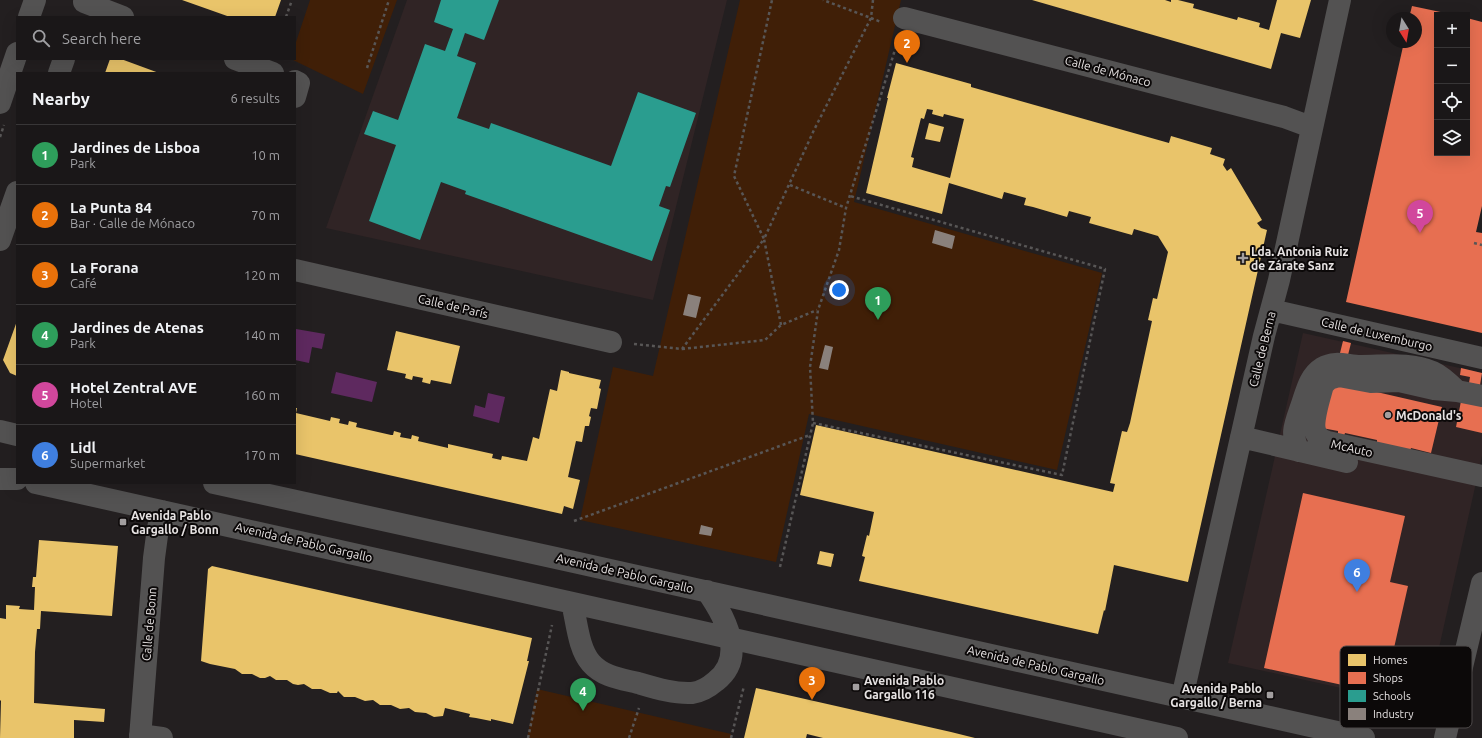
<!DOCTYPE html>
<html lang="en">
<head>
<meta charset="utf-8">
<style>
  :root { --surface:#1a1718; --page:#232021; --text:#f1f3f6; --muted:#9f9fa2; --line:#383637; --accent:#7c3aed }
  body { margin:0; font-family:Ubuntu,sans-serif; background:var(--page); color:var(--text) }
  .controls { position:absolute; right:12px; top:12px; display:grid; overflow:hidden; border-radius:0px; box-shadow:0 4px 16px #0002 }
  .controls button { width:36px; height:36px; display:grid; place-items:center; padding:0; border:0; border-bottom:1px solid var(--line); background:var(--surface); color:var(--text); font:20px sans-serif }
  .compass { position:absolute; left:1386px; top:12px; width:36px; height:36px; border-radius:50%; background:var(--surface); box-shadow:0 4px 16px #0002; rotate:169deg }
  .you { position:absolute; left:839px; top:290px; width:14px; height:14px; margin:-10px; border:3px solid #fff; border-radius:50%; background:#1a73e8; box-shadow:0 0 0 6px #1a73e833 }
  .badge { display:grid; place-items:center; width:26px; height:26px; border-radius:50%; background:var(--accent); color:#fff; font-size:13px; font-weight:700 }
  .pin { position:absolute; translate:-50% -33px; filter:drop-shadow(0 1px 2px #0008) }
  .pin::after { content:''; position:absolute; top:21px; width:14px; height:12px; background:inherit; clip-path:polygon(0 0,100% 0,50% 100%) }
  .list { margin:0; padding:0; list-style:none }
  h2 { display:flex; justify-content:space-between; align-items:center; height:52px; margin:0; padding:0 16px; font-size:17px }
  h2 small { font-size:13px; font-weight:400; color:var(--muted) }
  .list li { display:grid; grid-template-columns:26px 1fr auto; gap:12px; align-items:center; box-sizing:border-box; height:60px; padding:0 16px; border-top:1px solid var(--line) }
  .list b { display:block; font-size:15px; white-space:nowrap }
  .list p { margin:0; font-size:13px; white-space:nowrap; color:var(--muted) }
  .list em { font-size:13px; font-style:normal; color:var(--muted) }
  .icon { flex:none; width:22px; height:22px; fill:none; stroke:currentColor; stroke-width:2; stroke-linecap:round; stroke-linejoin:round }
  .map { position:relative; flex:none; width:1482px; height:738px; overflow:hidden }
  .search { position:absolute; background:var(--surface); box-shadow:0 4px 16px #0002; left:16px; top:16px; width:280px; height:44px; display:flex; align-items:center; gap:10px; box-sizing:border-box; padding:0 14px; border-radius:0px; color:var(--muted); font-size:15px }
  .panel { position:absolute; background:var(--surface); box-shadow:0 4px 16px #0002; left:16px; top:72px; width:280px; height:412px; border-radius:0px }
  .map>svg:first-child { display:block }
  .built { fill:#302425 }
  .green { fill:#401f07 }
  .water { fill:#5e295f }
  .homes { fill:#e9c46a; fill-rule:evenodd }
  .shops { fill:#e76f51 }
  .schools { fill:#2a9d8f }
  .industry { fill:#8a817c }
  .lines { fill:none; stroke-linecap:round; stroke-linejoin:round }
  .path { stroke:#585656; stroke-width:2.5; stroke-dasharray:3 3; stroke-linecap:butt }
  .minor { stroke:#535252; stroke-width:22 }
  .poi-dot { fill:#a29e9f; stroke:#0c0909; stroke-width:1.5 }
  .labels { text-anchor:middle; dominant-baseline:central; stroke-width:4; stroke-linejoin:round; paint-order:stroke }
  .street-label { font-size:12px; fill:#e7e3e3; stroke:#0c0909 }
  .poi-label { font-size:12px; font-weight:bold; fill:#e7e3e3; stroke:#0c0909; text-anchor:start }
  .key { fill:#0c0909; stroke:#4e4a4a; stroke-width:1 }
  .key-label { font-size:11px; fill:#e7e3e3 }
</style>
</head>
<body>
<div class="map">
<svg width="1482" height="738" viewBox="0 0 1482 738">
  <rect width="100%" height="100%" fill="#231f20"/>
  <path class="built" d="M407 0H727L653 300 326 228Z
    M1303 333 1482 373V456L1430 688 1426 695 1417 702 1411 703 1404 702 1228 663Z"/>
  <path class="green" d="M310 0H397L363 94 291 59H295V45Z
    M740 0H901L854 202 1102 273 1057 470 809 414 776 562 580 520 613 367 653 376Z
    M537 689 731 734V738H527Z"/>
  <path class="water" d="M296 329 325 334 322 349 312 347 309 363 295 360Z
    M336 372 377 382 372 402 331 393Z
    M488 393 505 397 499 423 473 416 475 405 485 408Z"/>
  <path class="homes" d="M182 0H281L275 17H230Z
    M1032 0H1165L1171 2V0H1178L1194 4 1193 8 1237 20 1238 17 1260 23 1259 27 1269 30 1277 0H1311L1300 38 1281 33 1271 69Z
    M110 59H121L159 73H105Z
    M896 63 971 84V87L1169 143 1171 136 1212 148 1210 154 1225 159 1223 165 1227 171 1231 168 1262 220 1257 223 1261 228 1267 230 1188 582 1114 565 1105 611 1104 610 1098 634 859 581 865 557 862 556 867 535 869 536 874 512 800 495 816 425 1113 492 1115 484 1110 483 1122 431 1127 432 1130 423 1152 321 1148 320 1153 298 1157 299 1168 252 1158 236 1134 229 1132 235 1089 223 1091 217 1069 211 1067 217 1033 207 1024 205 1026 198 1004 192 1002 199 949 183 942 214 866 193 888 98H887ZM927 109 933 110 932 114 943 117 944 114 964 119 950 178 912 167 914 158 911 157 921 118 924 119Z
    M929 123 944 127 940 142 925 139Z
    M17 321V376L10 373 3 360Z
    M396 331 460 346 451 384 431 380 430 384 422 382 423 378 413 376 412 380 405 378 406 374 387 370Z
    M561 370 569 372V373L601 380 599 388 601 389 597 409 591 408 589 416 591 417 589 426H585L582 442 576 441 568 477 580 480 573 509 564 506 562 514 295 454V408H297L296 413 330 421 331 417 340 419 339 423 348 425 349 421 357 423 356 427 391 435H393L394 431 401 433 400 437 411 439 412 435 419 437 418 441 448 448V444L493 454 492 458 501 460 502 456 527 461 533 437 539 439 550 389 557 391Z
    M39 540 118 546 112 616 41 611 40 629H37L35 652 34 703 105 709 104 722 74 720V738H0L1 701 0 700V618L6 619V605L20 606 19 609 34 610 35 587H32L33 577H36Z
    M820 551 834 554 831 567 817 564Z
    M212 566 532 638 527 661H529L513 724 491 719V721L476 718 469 717 470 714 445 708 443 716 434 717 426 713 415 712 409 708 400 709 391 705H380L373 700 365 701 355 697H344L338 691 337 693H330L321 689H312L304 684 298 685 293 684 287 680H276L270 676 265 678H260L252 674H242L235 669 210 664 201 661 208 569Z
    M756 688 951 732 975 738H823L807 734 806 738H744Z"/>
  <path class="shops" d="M1412 6 1450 14 1437 15V153H1467V18L1482 22V206L1476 232 1482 233V333L1346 302 1404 42H1416V18H1409Z
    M1343 341 1351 343 1347 359 1339 357Z
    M1461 368 1482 373 1480 385 1469 383 1470 377 1460 375Z
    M1333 382 1442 407 1431 453 1411 448 1410 451 1377 444V440L1345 433 1344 436 1338 435V431L1322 428Z
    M1461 401 1482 405V433L1456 427Z
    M1303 493 1405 516 1390 582 1408 586 1387 679 1370 691 1264 668Z"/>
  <path class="schools" d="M441 0H499L484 40 465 33 457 56 476 63 457 118 489 129 491 123 611 166 638 92 696 113 670 187 666 186 659 206 670 210 652 261 465 194 466 191 441 182 420 240 369 221 396 145 364 134 373 111 398 120 425 44 445 51 453 29 434 22Z"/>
  <path class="industry" d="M935 230 955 236 952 249 932 243Z
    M688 294 701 297 696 318 683 315Z
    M825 345 833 347 828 370 819 368Z
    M701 525 713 528 711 536 699 534Z"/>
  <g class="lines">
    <path class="path" d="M873 0 871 18 881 22
      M286 17 292 0
      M367 68 389 0
      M0 137 4 125
      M790 185 846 208
      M1474 243 1482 245
      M781 325 764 239 814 130 871 18 823 0
      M634 344 682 349 764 239 734 176 772 0
      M682 349 765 340 781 325 817 310
      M813 423 1062 475 1105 269 850 196
      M574 521 810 435
      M780 567 813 423 810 367 818 310 839 250 846 208 898 40
      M528 738 552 625
      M629 738 639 708
      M731 738 744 686"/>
    <path class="minor" d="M84 2 123 17
      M29 17 35 0
      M904 18 1284 117 1311 127
      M235 59 273 73
      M59 73 64 59
      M295 81 299 83 295 97
      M0 103 17 53
      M0 240 17 192
      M295 270 611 342
      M1271 310 1482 358
      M1482 396 1457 391 1434 389 1399 381 1371 382 1339 376 1329 379 1323 385C1320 397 1310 425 1317 435 1320 439 1324 441 1328 442L1482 476
      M0 431 17 435
      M1241 437 1347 462
      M1299 451C1290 434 1295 424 1301 407 1306 393 1309 376 1322 368 1336 360 1347 366 1361 366 1385 366 1410 362 1433 372 1442 376 1450 384 1457 391
      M0 479H17
      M36 483 1177 738
      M214 483 565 560 1364 738
      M572 603C577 622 578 648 591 663 603 677 622 679 638 683 655 688 674 694 692 693 701 692 709 687 716 681 747 657 725 617 707 591
      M1182 698 1264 336 1279 280 1340 0
      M140 735 162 738
      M140 738 154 558 158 528 162 511
      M1445 738 1482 583"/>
  </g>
  <g class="poi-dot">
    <path d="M1241 252h4v4h4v4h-4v4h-4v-4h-4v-4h4z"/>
    <circle cx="1388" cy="415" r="4"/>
    <rect x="119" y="518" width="8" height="8" rx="2"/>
    <rect x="852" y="683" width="8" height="8" rx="2"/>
    <rect x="1266" y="691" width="8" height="8" rx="2"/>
  </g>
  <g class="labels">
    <g class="street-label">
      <text transform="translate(1108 71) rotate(15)">Calle de Mónaco</text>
      <text transform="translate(453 306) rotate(13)">Calle de París</text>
      <text transform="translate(1377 334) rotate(13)">Calle de Luxemburgo</text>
      <text transform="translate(1262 349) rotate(-76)">Calle de Berna</text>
      <text transform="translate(1352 448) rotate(13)">McAuto</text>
      <text transform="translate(304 542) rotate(13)">Avenida de Pablo Gargallo</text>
      <text transform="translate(625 573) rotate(13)">Avenida de Pablo Gargallo</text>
      <text transform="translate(149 624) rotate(-85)">Calle de Bonn</text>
      <text transform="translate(1036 665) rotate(13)">Avenida de Pablo Gargallo</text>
    </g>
    <g class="poi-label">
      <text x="1251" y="251">Lda. Antonia Ruiz<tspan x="1251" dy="14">de Zárate Sanz</tspan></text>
      <text x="1396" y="415">McDonald's</text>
      <text x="131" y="515">Avenida Pablo<tspan x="131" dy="14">Gargallo / Bonn</tspan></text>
      <text x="864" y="680">Avenida Pablo<tspan x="864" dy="14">Gargallo 116</tspan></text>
      <text x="1262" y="688" text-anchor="end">Avenida Pablo<tspan x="1262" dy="14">Gargallo / Berna</tspan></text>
    </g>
  </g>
  <rect x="1340" y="646" width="132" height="82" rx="6" class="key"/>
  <rect x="1348" y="654" width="18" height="12" fill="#e9c46a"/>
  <rect x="1348" y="672" width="18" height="12" fill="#e76f51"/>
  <rect x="1348" y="690" width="18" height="12" fill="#2a9d8f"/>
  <rect x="1348" y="708" width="18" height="12" fill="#8a817c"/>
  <g class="key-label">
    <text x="1373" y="664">Homes</text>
    <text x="1373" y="682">Shops</text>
    <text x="1373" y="700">Schools</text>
    <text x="1373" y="718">Industry</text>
  </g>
</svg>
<div class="controls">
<button>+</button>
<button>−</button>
<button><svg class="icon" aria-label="locate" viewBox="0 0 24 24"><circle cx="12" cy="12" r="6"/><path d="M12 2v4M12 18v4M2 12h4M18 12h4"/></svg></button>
<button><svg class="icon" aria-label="layers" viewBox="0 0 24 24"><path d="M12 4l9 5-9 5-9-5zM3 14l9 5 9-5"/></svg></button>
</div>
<svg class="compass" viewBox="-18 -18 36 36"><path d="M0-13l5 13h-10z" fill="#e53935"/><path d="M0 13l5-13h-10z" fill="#9f9fa2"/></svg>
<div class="you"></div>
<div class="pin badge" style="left:878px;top:320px;background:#2e9e5b">1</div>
<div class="pin badge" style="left:907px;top:63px;background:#e8710a">2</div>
<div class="pin badge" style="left:812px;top:700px;background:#e8710a">3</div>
<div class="pin badge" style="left:583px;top:711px;background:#2e9e5b">4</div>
<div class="pin badge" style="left:1420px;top:233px;background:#d1479c">5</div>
<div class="pin badge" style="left:1357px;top:592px;background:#3f7fe0">6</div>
<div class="search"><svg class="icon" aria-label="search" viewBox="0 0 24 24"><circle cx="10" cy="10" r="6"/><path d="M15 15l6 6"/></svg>Search here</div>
<section class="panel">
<h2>Nearby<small>6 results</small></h2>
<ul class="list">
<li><span class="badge" style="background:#2e9e5b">1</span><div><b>Jardines de Lisboa</b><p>Park</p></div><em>10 m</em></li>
<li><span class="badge" style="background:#e8710a">2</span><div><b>La Punta 84</b><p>Bar · Calle de Mónaco</p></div><em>70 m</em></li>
<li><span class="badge" style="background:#e8710a">3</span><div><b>La Forana</b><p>Café</p></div><em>120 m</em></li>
<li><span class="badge" style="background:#2e9e5b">4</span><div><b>Jardines de Atenas</b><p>Park</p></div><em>140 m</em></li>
<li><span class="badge" style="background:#d1479c">5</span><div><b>Hotel Zentral AVE</b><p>Hotel</p></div><em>160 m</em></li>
<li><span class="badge" style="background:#3f7fe0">6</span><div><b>Lidl</b><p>Supermarket</p></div><em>170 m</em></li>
</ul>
</section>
</div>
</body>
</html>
